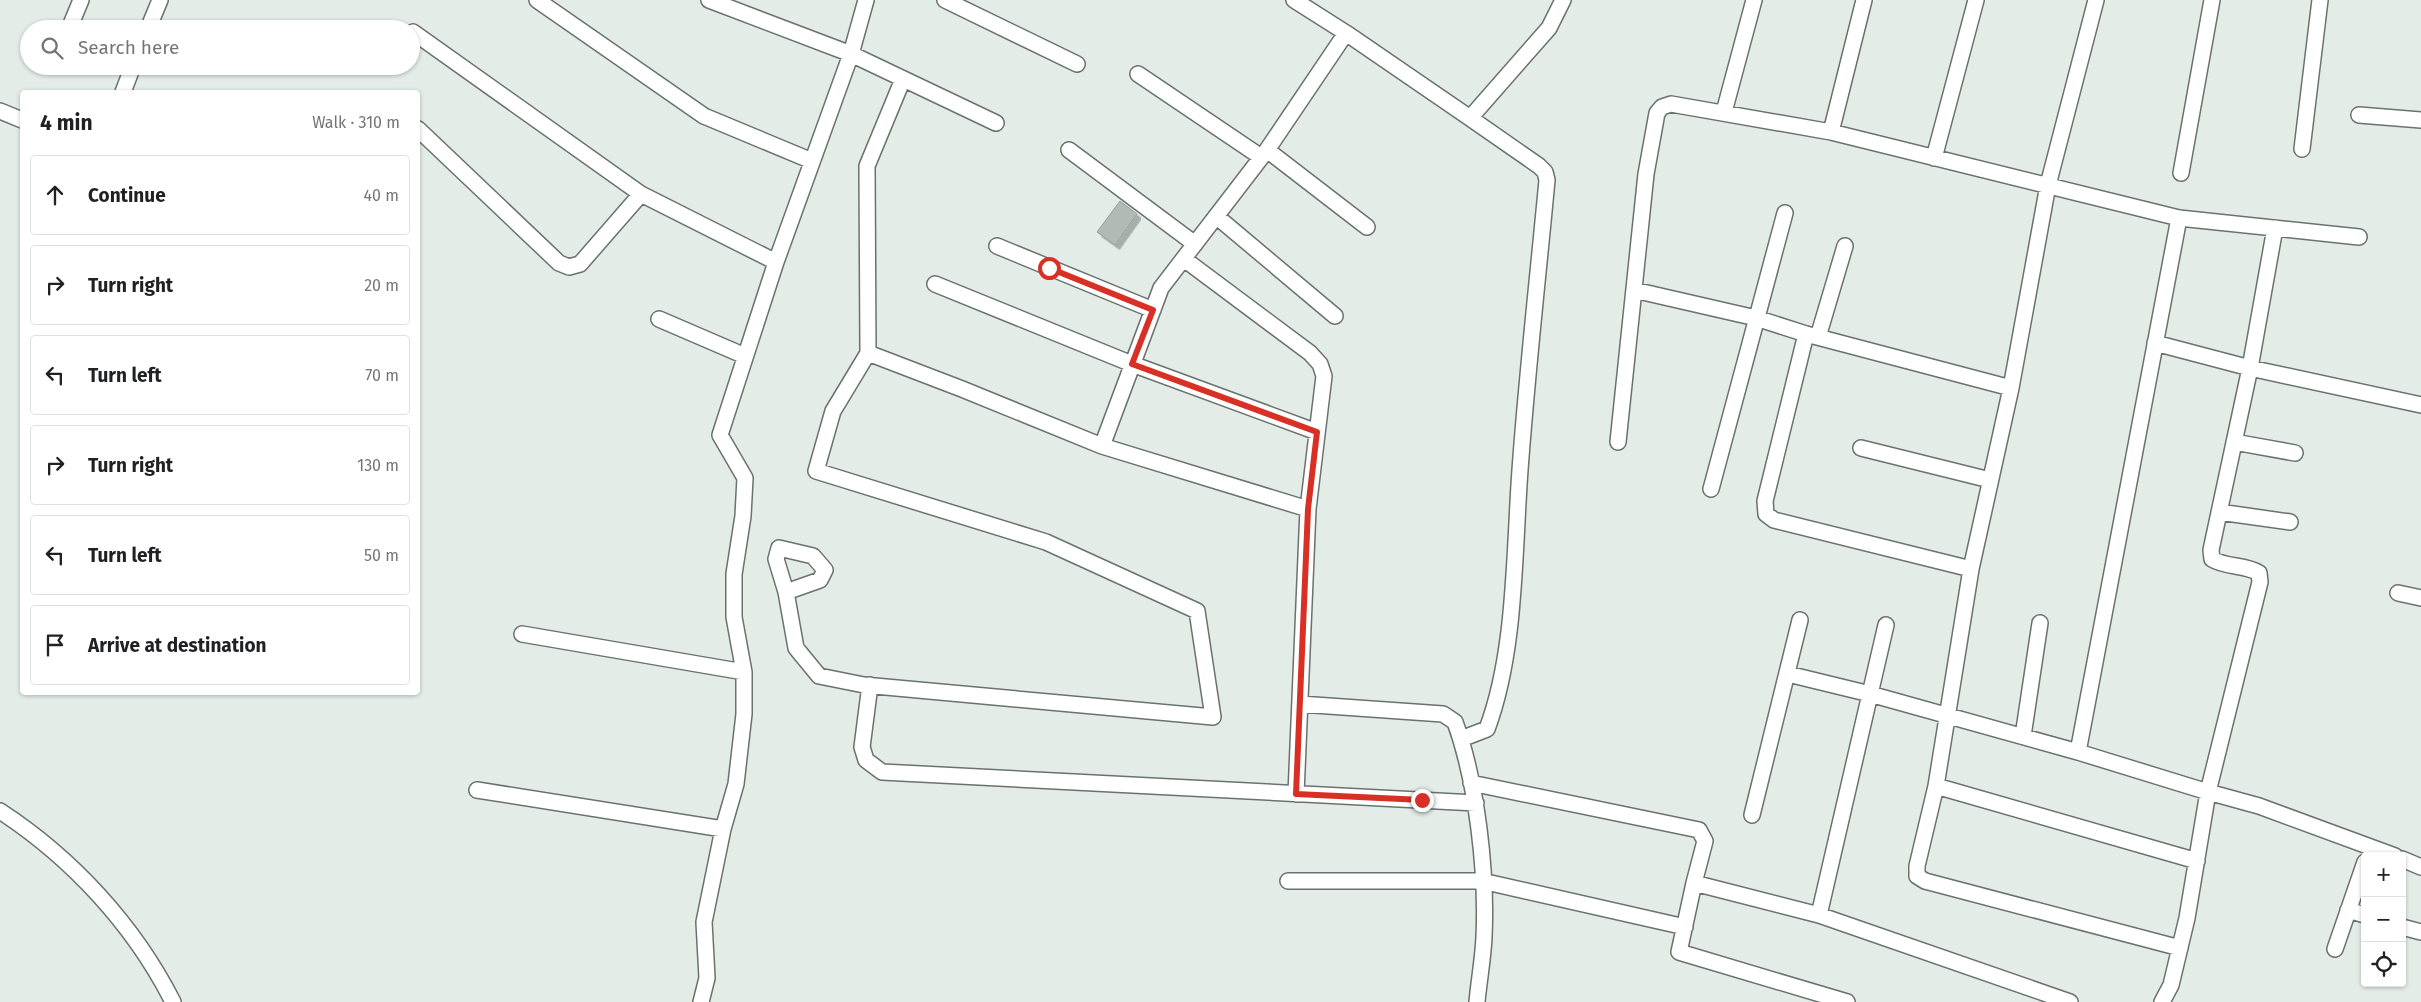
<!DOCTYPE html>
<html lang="en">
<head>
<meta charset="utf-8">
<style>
  :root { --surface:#fff; --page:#f2f2f2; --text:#202124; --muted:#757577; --line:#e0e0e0 }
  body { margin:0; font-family:"Fira Sans",sans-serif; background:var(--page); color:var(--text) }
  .controls { position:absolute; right:15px; bottom:15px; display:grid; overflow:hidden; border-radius:5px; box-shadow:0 1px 4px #0004 }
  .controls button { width:45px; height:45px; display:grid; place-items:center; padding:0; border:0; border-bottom:1px solid var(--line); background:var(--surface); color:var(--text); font:25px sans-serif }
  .stop { position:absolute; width:15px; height:15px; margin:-11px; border:4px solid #d93025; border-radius:50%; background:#fff }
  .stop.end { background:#d93025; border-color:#fff; box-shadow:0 1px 5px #0008 }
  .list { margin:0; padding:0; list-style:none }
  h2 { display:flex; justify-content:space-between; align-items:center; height:65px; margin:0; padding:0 20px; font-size:21px }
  h2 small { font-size:16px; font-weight:400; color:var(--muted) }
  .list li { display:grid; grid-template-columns:32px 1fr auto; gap:15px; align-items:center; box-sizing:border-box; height:80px; margin:0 10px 10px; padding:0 10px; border:1px solid var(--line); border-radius:5px }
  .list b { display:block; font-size:19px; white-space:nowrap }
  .list em { font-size:16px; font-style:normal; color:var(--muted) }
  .icon { flex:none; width:28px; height:28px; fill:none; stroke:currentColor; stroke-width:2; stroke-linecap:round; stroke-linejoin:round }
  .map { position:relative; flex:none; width:2421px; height:1002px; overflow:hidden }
  .search { position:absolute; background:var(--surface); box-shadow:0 1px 4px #0004; left:20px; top:20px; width:400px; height:55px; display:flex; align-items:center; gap:12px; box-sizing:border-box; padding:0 18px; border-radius:28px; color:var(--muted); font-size:19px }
  .panel { position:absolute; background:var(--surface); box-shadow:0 1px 4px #0004; left:20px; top:90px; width:400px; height:605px; border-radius:5px }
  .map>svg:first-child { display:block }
  .building { fill:#b2bab6; stroke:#969d9a; filter:url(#shadow) }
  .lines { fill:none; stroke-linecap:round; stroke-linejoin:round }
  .street-casing { stroke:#6a726e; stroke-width:18 }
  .street { stroke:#fff; stroke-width:15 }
  .route { stroke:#d93025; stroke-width:6 }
</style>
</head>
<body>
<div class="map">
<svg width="2421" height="1002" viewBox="0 0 2421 1002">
  <defs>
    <filter id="shadow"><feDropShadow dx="4.5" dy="4.5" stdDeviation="0" flood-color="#0004"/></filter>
  </defs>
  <rect width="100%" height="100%" fill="#e4ece8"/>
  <path class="building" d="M1120 201 1137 214 1115 245 1097 232Z"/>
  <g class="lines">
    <defs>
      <path id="street" d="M537 0 704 116 812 161
        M709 0 851 54 996 123
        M945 0 1077 64
        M1294 0 1346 33
        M2096 0 2048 185 2011 388 1971 569 1936 786 2197 861
        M69 29 81 0
        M148 29 160 0
        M413 32 641 194 776 262
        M1138 74 1261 157
        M123 92 133 66
        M0 111 22 120
        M1724 112 1754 0
        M2359 115 2421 120
        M418 129 559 263 569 267 580 264 641 194
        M1831 132 1864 0
        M2302 149 2320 0
        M1069 150 1195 244
        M1267 150 1367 227
        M1934 158 1976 0
        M2181 173 2212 0
        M1216 216 1335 316
        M2179 218 2078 752 2208 792 2260 582 2259 573C2244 564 2227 568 2212 559L2211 550 2250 368 2275 228
        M997 246 1153 310
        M1184 259 1310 353 1320 364 1324 376 1308 509 1296 794
        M935 284 1132 364 1317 432
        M1634 290 1756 318 1806 334 2011 388
        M659 319 745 356
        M1806 334 1765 501 1766 514 1774 520 1971 569
        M1818 337 1845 246
        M2155 343 2250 368 2421 405
        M868 353 962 389 1102 446 1161 288 1267 150 1346 33 1470 118 1549 28 1563 0
        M1618 442 1646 174 1657 113 1662 107 1671 104 1831 132 2179 218 2359 237
        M2234 442 2295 453
        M1102 446 1308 509
        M1861 448 1990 480
        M1711 489 1785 213
        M2219 512 2290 522
        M786 592 820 580 825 570 813 556 779 548 776 559 786 592 796 648 819 676 864 685 1213 717 1197 611 1046 542 816 471 833 411 868 353 867 166 903 79
        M2398 593 2421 598
        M522 634 744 672
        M1788 674 1870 694 1886 625
        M870 685 862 747 866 760 882 772 1476 803
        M1300 704 1443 714 1455 722C1477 783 1487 872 1484 937 1483 959 1479 980 1477 1002
        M2023 736 2040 623
        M1461 739 1487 729C1516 652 1514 552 1520 470 1527 373 1538 277 1547 180L1545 172 1539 166 1470 118
        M1471 783 1699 830 1705 841 1694 883
        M1936 786 1917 866V876L1925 881 2180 948
        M477 790 723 829
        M0 811C72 858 134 925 173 1002
        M1752 815 1800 620
        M2402 859 2421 867
        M1288 881H1482L1685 927
        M2348 910 2365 915
        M1819 915 1870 694 2078 752
        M2402 927 2421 932
        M2335 949 2365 862
        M701 1002 707 978 704 922 723 829 736 784 744 714V672L734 617V574L743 516 745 478 720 435 776 262 851 54 866 0
        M1847 1002 1679 952 1694 883 1819 915 2070 1002
        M2162 1002 2171 985 2187 918 2208 792 2259 806 2395 856"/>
    </defs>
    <use href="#street" class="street-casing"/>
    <use href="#street" class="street"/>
  </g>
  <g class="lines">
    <path class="route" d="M1049 268 1153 310 1132 364 1317 432 1308 509 1296 794 1422 800"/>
  </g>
</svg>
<div class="controls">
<button>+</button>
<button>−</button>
<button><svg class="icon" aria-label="locate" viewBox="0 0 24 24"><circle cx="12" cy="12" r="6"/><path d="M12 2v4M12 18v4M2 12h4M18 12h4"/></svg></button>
</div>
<div class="stop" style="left:1049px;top:268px"></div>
<div class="stop end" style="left:1422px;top:800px"></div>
<div class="search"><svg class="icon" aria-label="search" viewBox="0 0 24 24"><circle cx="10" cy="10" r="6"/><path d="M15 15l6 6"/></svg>Search here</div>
<section class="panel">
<h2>4 min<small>Walk · 310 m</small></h2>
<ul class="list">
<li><svg class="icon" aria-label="ahead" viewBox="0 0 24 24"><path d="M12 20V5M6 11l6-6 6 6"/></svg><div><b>Continue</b></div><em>40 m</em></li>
<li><svg class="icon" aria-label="right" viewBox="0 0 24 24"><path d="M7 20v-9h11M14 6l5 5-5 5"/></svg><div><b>Turn right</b></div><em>20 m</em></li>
<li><svg class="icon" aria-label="left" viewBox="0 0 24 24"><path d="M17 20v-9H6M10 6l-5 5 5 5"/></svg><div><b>Turn left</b></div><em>70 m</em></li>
<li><svg class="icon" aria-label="right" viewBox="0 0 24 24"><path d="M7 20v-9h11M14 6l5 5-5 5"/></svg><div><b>Turn right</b></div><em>130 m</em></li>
<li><svg class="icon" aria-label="left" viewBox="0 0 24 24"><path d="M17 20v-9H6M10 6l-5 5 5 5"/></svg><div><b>Turn left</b></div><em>50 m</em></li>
<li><svg class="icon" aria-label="arrive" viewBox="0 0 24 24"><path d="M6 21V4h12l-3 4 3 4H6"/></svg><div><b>Arrive at destination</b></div></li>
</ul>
</section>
</div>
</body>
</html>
